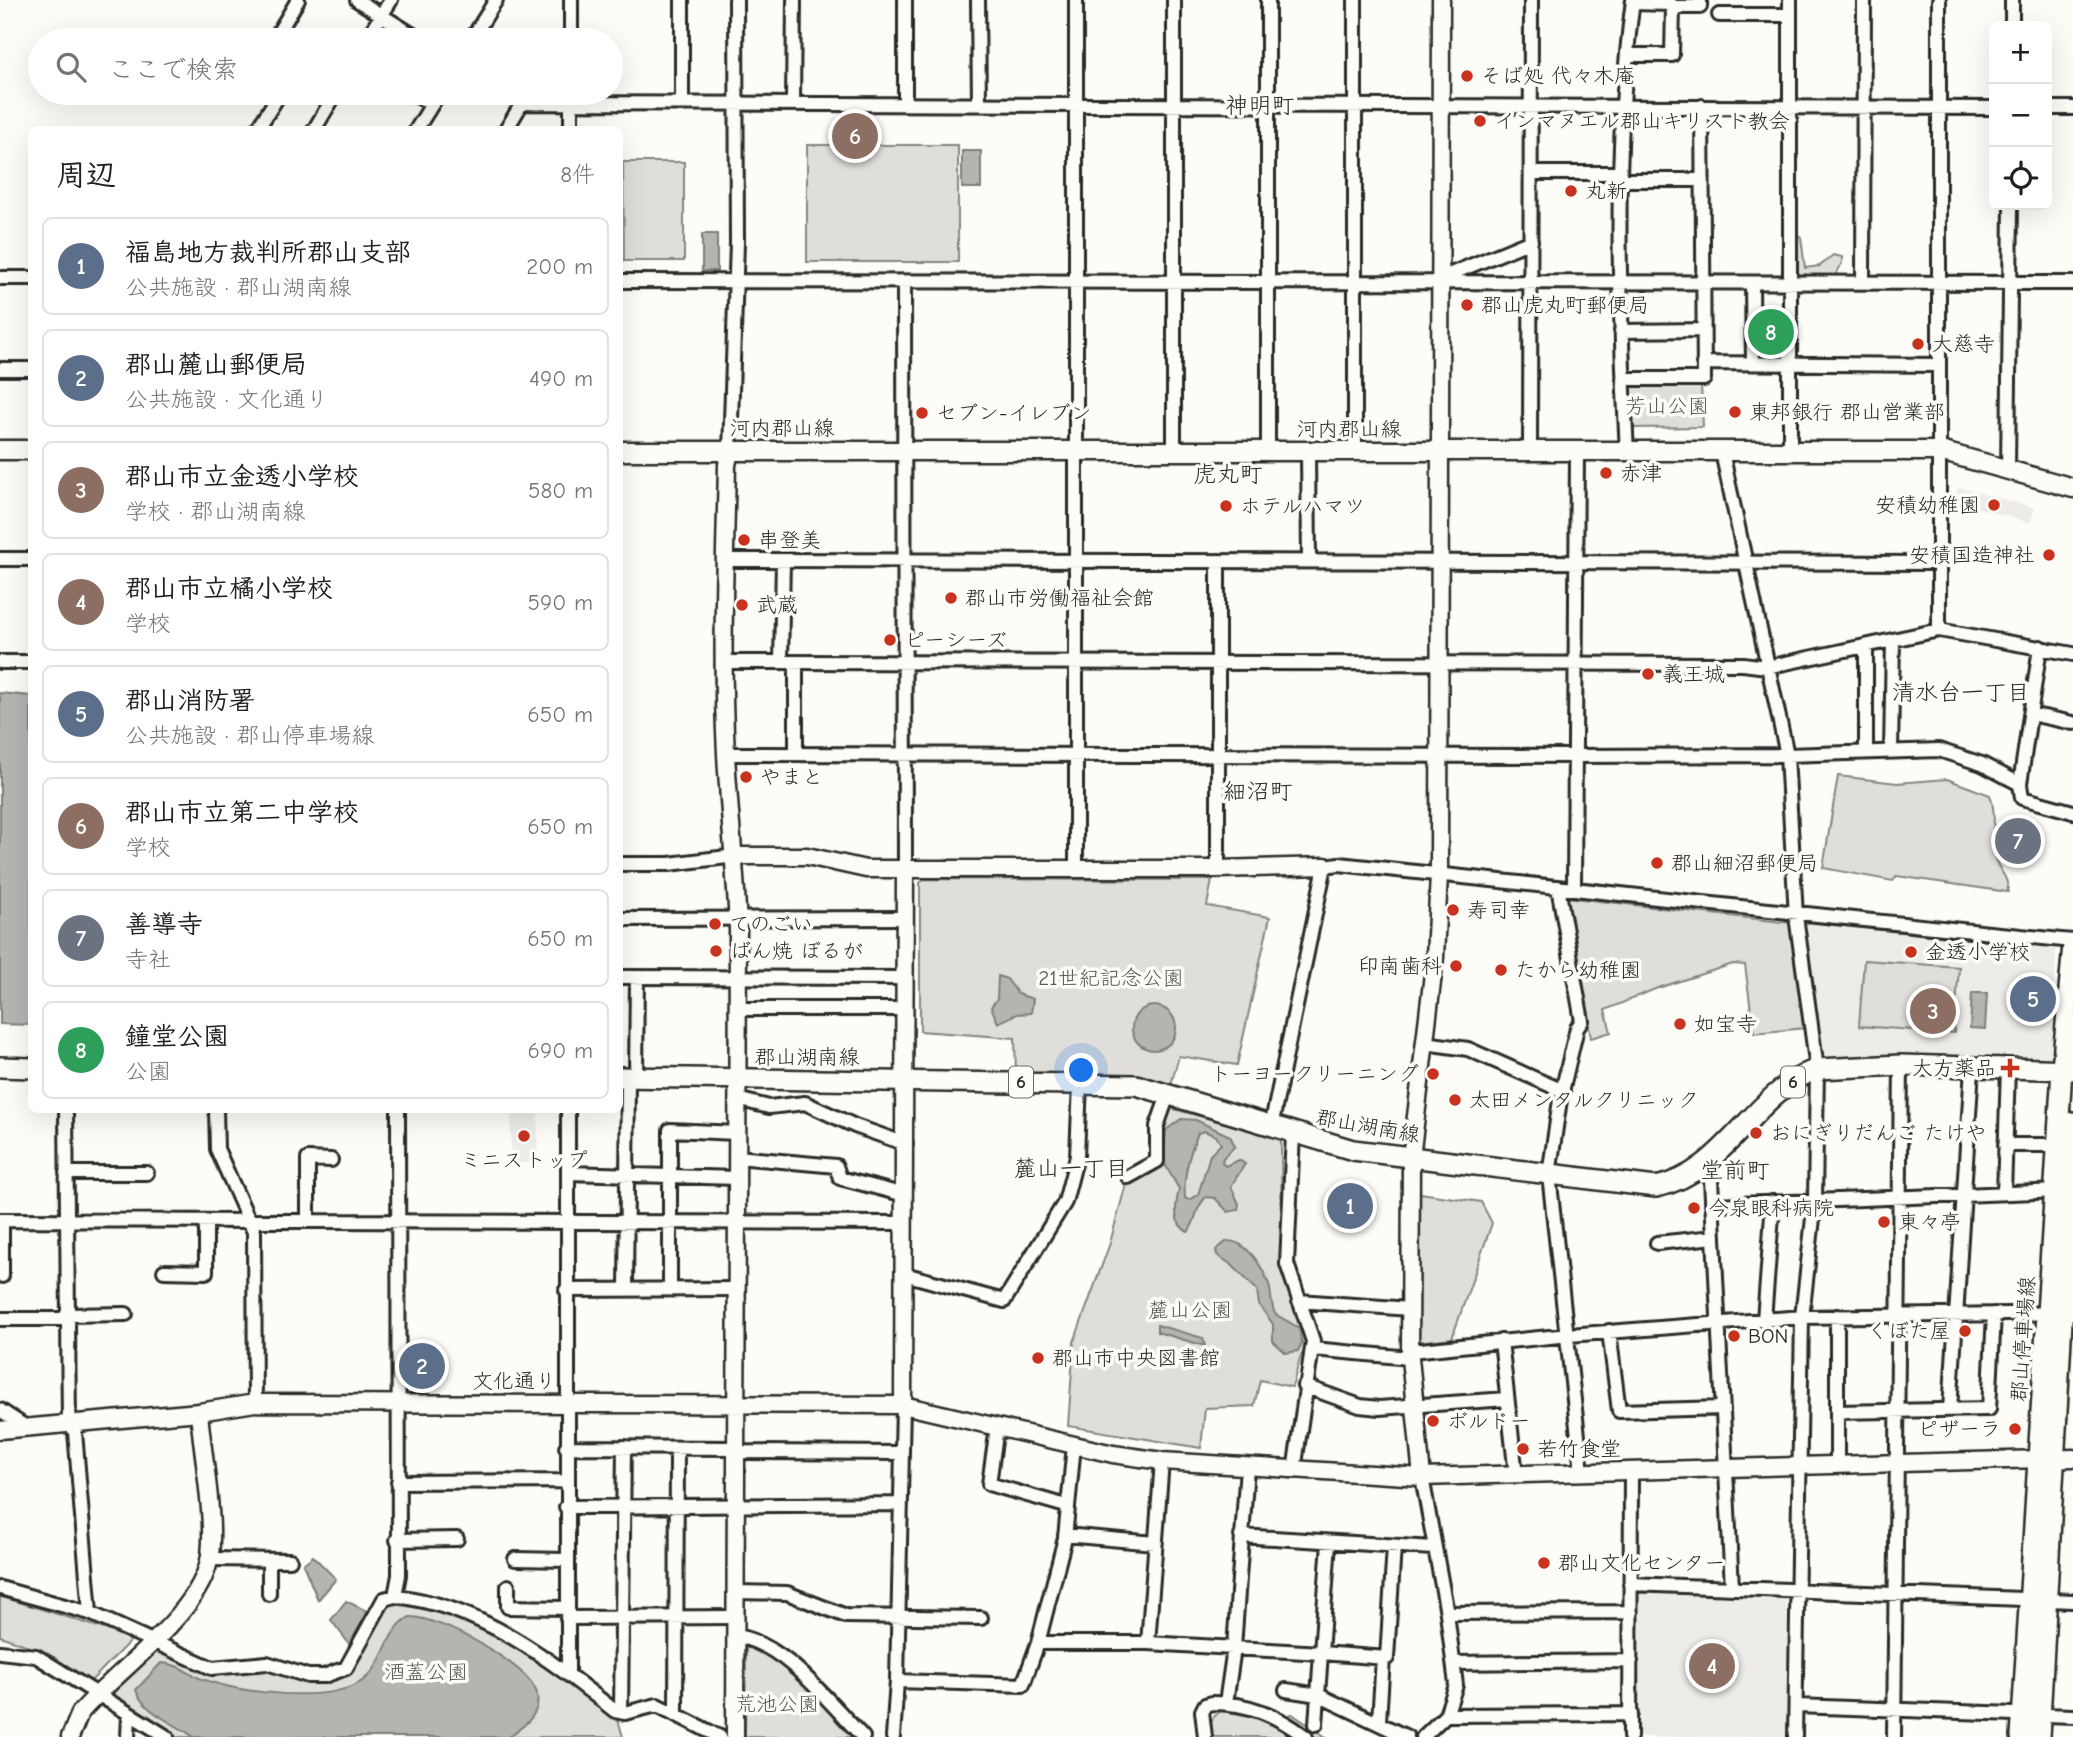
<!DOCTYPE html>
<html lang="ja">
<head>
<meta charset="utf-8">
<style>
  :root { --surface:#fff; --page:#f6f6f6; --text:#202124; --muted:#757577; --line:#e0e0e0; --accent:#ea580c }
  body { margin:0; font-family:"Comic Neue","Klee One",sans-serif; background:var(--page); color:var(--text) }
  .controls { position:absolute; right:21px; top:21px; display:grid; overflow:hidden; border-radius:10px; box-shadow:0 7px 28px #0002 }
  .controls button { width:63px; height:63px; display:grid; place-items:center; padding:0; border:0; border-bottom:2px solid var(--line); background:var(--surface); color:var(--text); font:35px sans-serif }
  .you { position:absolute; left:1082px; top:1071px; width:24px; height:24px; margin:-18px; border:5px solid #fff; border-radius:50%; background:#1a73e8; box-shadow:0 0 0 10px #1a73e833 }
  .badge { display:grid; place-items:center; width:46px; height:46px; border-radius:50%; background:var(--accent); color:#fff; font-size:23px; font-weight:700 }
  .pin { position:absolute; translate:-50% -50%; border:4px solid #fff; box-shadow:0 2px 7px #0006 }
  .list { margin:0; padding:0; list-style:none }
  h2 { display:flex; justify-content:space-between; align-items:center; height:91px; margin:0; padding:0 28px; font-size:30px }
  h2 small { font-size:23px; font-weight:400; color:var(--muted) }
  .list li { display:grid; grid-template-columns:46px 1fr auto; gap:21px; align-items:center; box-sizing:border-box; height:98px; margin:0 14px 14px; padding:0 14px; border:2px solid var(--line); border-radius:10px }
  .list b { display:block; font-size:26px; white-space:nowrap }
  .list p { margin:0; font-size:23px; white-space:nowrap; color:var(--muted) }
  .list em { font-size:23px; font-style:normal; color:var(--muted) }
  .icon { flex:none; width:38px; height:38px; fill:none; stroke:currentColor; stroke-width:2; stroke-linecap:round; stroke-linejoin:round }
  .map { position:relative; flex:none; width:2073px; height:1737px; overflow:hidden }
  .search { position:absolute; background:var(--surface); box-shadow:0 7px 28px #0002; left:28px; top:28px; width:595px; height:77px; display:flex; align-items:center; gap:18px; box-sizing:border-box; padding:0 24px; border-radius:38px; color:var(--muted); font-size:26px }
  .panel { position:absolute; background:var(--surface); box-shadow:0 7px 28px #0002; left:28px; top:126px; width:595px; height:987px; border-radius:10px }
  .map>svg:first-child { display:block }
  .built { fill:#edece8 }
  .green { fill:#dfdeda; stroke:#858482; stroke-width:2 }
  .water { fill:#b5b4b1; stroke:#7e7d7b; stroke-width:2; fill-rule:evenodd }
  .lines { fill:none; stroke-linecap:round; stroke-linejoin:round }
  .minor-casing { stroke:#2b2b2b; stroke-width:18 }
  .tertiary-casing { stroke:#2b2b2b; stroke-width:21 }
  .secondary-casing { stroke:#2b2b2b; stroke-width:23 }
  .primary-casing { stroke:#2b2b2b; stroke-width:24 }
  .minor { stroke:#fdfcf7; stroke-width:12 }
  .tertiary { stroke:#fdfcf7; stroke-width:16 }
  .secondary { stroke:#fdfcf7; stroke-width:18 }
  .primary { stroke:#fdfcf7; stroke-width:19 }
  .poi-dot { fill:#c8321e; stroke:#fdfcf7; stroke-width:2.5 }
  .labels { text-anchor:middle; dominant-baseline:central; stroke-width:7; stroke-linejoin:round; paint-order:stroke }
  .shield { fill:#fdfcf7; stroke:#6a6a68; stroke-width:2 }
  .shield-label { font-size:19px; font-weight:bold; fill:#2b2b2b }
  .poi-label { font-size:21px; fill:#2b2b2b; stroke:#fdfcf7; text-anchor:start }
  .park-label { font-size:21px; fill:#585857; stroke:#fdfcf7 }
  .street-label { font-size:21px; fill:#2b2b2b; stroke:#fdfcf7 }
  .neighbourhood-label { font-size:23px; fill:#2b2b2b; stroke:#fdfcf7 }
</style>
</head>
<body>
<div class="map">
<svg width="2073" height="1737" viewBox="0 0 2073 1737">
  <rect width="100%" height="100%" fill="#fdfcf7"/>
  <filter id="ink" filterUnits="userSpaceOnUse"><feTurbulence type="fractalNoise" baseFrequency=".0143" numOctaves="2"/><feDisplacementMap in="SourceGraphic" scale="14" xChannelSelector="R" yChannelSelector="G"/><feConvolveMatrix kernelMatrix="1 2 1 2 8 2 1 2 1" color-interpolation-filters="sRGB"/></filter>
  <g filter="url(#ink)">
    <path class="built" d="M1958 487 2035 508 2030 523 1954 501Z
      M1802 922 2056 946 2052 1057 2021 1060H1819Z
      M511 1110H538V1163H511Z
      M1636 1589 1787 1595V1737H1637Z"/>
    <path class="green" d="M807 145H958V262H807Z
      M623 162H684V261H624Z
      M1797 234 1801 237 1805 268 1820 266 1833 255 1842 257V263L1834 278 1797 276Z
      M1757 306H1786V360H1759Z
      M1631 384H1701L1703 427 1632 428Z
      M1838 776 1897 783 1947 779 1990 795C1998 816 1990 836 1995 857 1998 871 2009 876 2008 892L1897 876 1893 881 1823 868Z
      M925 879 1212 880 1207 906 1270 917 1237 1065 1179 1056 1170 1088 1016 1075 1015 1038 920 1031V883Z
      M1565 897 1791 923 1805 1028 1754 1033 1745 965 1733 964 1655 989 1605 1010 1611 1032 1591 1038Z
      M1864 960 1959 967 1954 1033 1859 1026Z
      M1167 1107 1281 1139 1282 1272 1308 1345 1300 1358 1292 1387 1260 1380 1254 1406 1205 1408 1201 1448 1068 1426 1074 1342 1110 1243 1126 1184 1161 1160 1158 1141Z
      M1420 1193 1481 1202 1492 1223 1452 1338 1417 1342Z
      M0 1596 133 1638 89 1683 23 1644 0 1636Z
      M398 1600C478 1612 542 1663 607 1708L619 1723 623 1737H170L110 1696 158 1649 209 1673 261 1667 349 1673 388 1603Z
      M750 1645 775 1657 856 1737H745L746 1648Z
      M1221 1711 1277 1720 1292 1714 1326 1737H1210C1210 1724 1210 1718 1221 1711Z"/>
    <path class="water" d="M962 151H981V188H962Z
      M702 234H717V271H702Z
      M0 693 31 696V1025L0 1024Z
      M998 976 1007 979 1018 994 1033 999 1031 1013 1017 1014 998 1023 991 1007 997 999Z
      M1972 993H1987L1985 1029 1970 1028Z
      M1132 1028a22 22 0 1 1 44 0a22 22 0 1 1-44 0Z
      M1181 1119 1196 1120 1230 1136 1235 1146 1223 1158 1222 1162 1225 1166 1239 1160 1245 1164 1231 1186 1239 1204 1238 1210 1228 1212 1215 1198 1206 1197C1194 1209 1197 1221 1188 1232 1171 1223 1176 1204 1179 1189L1163 1161 1166 1130ZM1204 1131 1216 1136 1221 1144 1210 1155 1198 1195 1189 1200 1185 1198C1183 1176 1189 1154 1198 1133Z
      M1227 1241C1246 1240 1261 1265 1268 1281 1272 1292 1270 1303 1275 1314L1299 1328 1302 1343 1298 1351 1286 1353 1273 1341V1324L1259 1305 1257 1290 1232 1265 1217 1255 1216 1250Z
      M1157 1325 1203 1338 1205 1346 1157 1332Z
      M313 1556 336 1579 318 1600 303 1564Z
      M346 1601 369 1612 367 1624 356 1645H350L331 1620Z
      M410 1617C438 1616 532 1666 537 1694 541 1715 524 1726 509 1737H194C176 1724 143 1712 136 1690L161 1663C179 1663 188 1675 205 1680 243 1693 323 1703 359 1683 386 1668 383 1631 410 1617Z"/>
    <g class="lines">
      <defs>
        <path id="minor" d="M357 0 421 40
          M571 0V40
          M978 0 979 104
          M1268 0V452
          M1673 7H1700V0
          M1719 15H1790
          M2012 26V0
          M274 40 298 0
          M366 40 391 0
          M471 40 496 0
          M1627 55H1672L1673 7 1671 4 1633 3
          M412 93 431 104
          M506 93 522 103 1994 108
          M682 102V0
          M793 103 794 0
          M905 104V0
          M2047 108H2073
          M257 130 280 93
          M314 130 336 93
          M416 130 439 93
          M506 130 522 103
          M571 130V93
          M1531 173H1619
          M1619 180H1702
          M0 278H32
          M1441 278 1531 241
          M620 281 2073 283
          M904 282 905 869
          M1863 282 1864 0
          M1752 283 1753 363
          M1621 331 1703 330
          M1703 363 1938 365
          M0 369H32
          M1623 379H1704L1702 106
          M730 451 737 243 736 0
          M1174 451V0
          M1308 452 1309 561
          M1530 452 1531 0
          M1627 452C1619 301 1613 150 1633 0
          M1722 452 1787 755 1796 916 1817 1069 1815 1200 1802 1317 1795 1737
          M1355 453V0
          M1790 453V0
          M2008 468 2011 205
          M0 559H32
          M725 560 1939 563
          M1218 561V869
          M1939 630V0
          M2040 647 2020 784 2022 798 2073 812
          M0 662H32
          M725 662 1743 664 1767 667 1939 630 2073 654
          M781 662 783 560
          M796 662V754
          M2030 714 2073 723
          M1891 751 1893 640
          M1866 752V646
          M726 754 1575 756 1787 755 1939 750 1982 764 2020 784
          M620 864H669L736 856
          M1076 869V0
          M1558 887 1582 1021 1577 1028 1560 1100 1549 1175 1582 1472
          M1574 888 1577 453
          M620 919 905 918
          M620 977 905 978
          M738 1009H905
          M1425 1043 1468 1049 1563 1091
          M636 1077 637 977
          M737 1099 769 1107 805 1103 855 1126 906 1144
          M66 1110 69 1423 75 1432 90 1613
          M216 1110 217 1149 254 1232 255 1403
          M398 1110 399 1575 395 1596C482 1606 549 1659 615 1711L625 1713 657 1705 720 1737
          M568 1110V1673
          M1271 1127 1325 866 1339 864C1584 889 1828 918 2073 941
          M1293 1134 1287 1264 1313 1341 1294 1471
          M2005 1145H2057
          M737 1157 836 1166 840 1178 905 1195
          M1710 1160 1732 1587
          M66 1173H147
          M568 1173 737 1178
          M1128 1177 1157 1161V1126L1168 1095
          M2004 1193 2008 1068
          M1713 1205 2059 1191
          M0 1220 903 1223
          M2 1220V1276
          M308 1220V1159L331 1160
          M1657 1243 1714 1237
          M164 1271 206 1272V1221
          M904 1274 1004 1301 1065 1202 1077 1156 1080 1083
          M670 1289V1130L737 1133
          M566 1290 736 1289
          M626 1290 628 1077
          M1299 1301 1410 1309
          M66 1315 126 1314
          M1837 1316V1466
          M0 1319H66
          M1764 1320 1773 1202
          M1609 1331 1619 1411 1723 1408
          M1501 1341 1516 1475
          M1313 1349 1410 1358
          M1411 1351 1569 1335 1802 1317 2073 1313
          M1304 1386 1360 1406 1379 1408 1507 1399
          M0 1410 26 1427
          M1950 1410 1972 1068
          M1837 1412 1989 1409 1994 1314
          M997 1427 989 1484 1066 1506
          M566 1447 736 1448
          M736 1452 901 1453
          M1422 1477 1447 1613 1456 1685 1446 1715 1423 1737
          M398 1482 566 1481
          M566 1507 900 1504
          M1065 1535 1155 1543
          M1241 1536 1433 1548
          M397 1540 457 1539
          M209 1559 290 1560
          M515 1559 567 1560
          M269 1560V1594
          M1630 1584 2073 1601
          M508 1586V1607L567 1608
          M0 1588 90 1613 212 1668 267 1663 308 1676H324L346 1668 384 1599 395 1596
          M736 1592 787 1593 846 1616 981 1618
          M1447 1613 1631 1612
          M567 1618 736 1617
          M736 1636C786 1644 828 1702 863 1737
          M1038 1643H1148L1321 1653 1329 1542
          M1148 1643 1162 1461
          M0 1652 36 1656 167 1737
          M1454 1663 1631 1661
          M897 1681 1023 1685 1038 1643 1065 1538 1074 1445
          M1286 1690 1318 1695 1407 1737
          M1226 1703 1234 1648 1247 1467
          M1796 1706 2073 1716
          M621 1712 624 1447
          M676 1715 677 1448
          M1446 1715 1631 1714
          M1379 1721 1383 1658
          M1316 1724 1321 1653 1387 1658 1394 1546
          M128 1737 129 1715
          M893 1737 897 1681 903 1405
          M1205 1737 1202 1711 1205 1705 1212 1703C1249 1703 1277 1715 1306 1737
          M1630 1737 1631 1472
          M1894 1737 1901 1065"/>
        <path id="tertiary" d="M730 451 727 465C725 561 721 658 726 754 729 813 736 871 738 930L735 1737
          M736 856H807L866 869H1218L1325 866
          M903 1405 905 869
          M0 1430 199 1412 255 1403 903 1405 1113 1454 1162 1461 1422 1477 2073 1458
          M1422 1477 1410 1358 1411 1158 1435 957 1439 874 1441 0
          M70 1737 80 1713C117 1669 203 1613 210 1555 215 1518 202 1451 199 1412"/>
        <path id="secondary" d="M0 450H32
          M620 451H1940L2073 488"/>
        <path id="primary" d="M0 1067 32 1068
          M620 1077 1136 1085 1353 1150 1656 1187C1727 1172 1752 1093 1817 1069L1901 1065 2073 1070
          M2021 1737 2062 1069 2073 944
          M2039 1737 2073 1122"/>
      </defs>
      <use href="#minor" class="minor-casing"/>
      <use href="#tertiary" class="tertiary-casing"/>
      <use href="#secondary" class="secondary-casing"/>
      <use href="#primary" class="primary-casing"/>
      <use href="#minor" class="minor"/>
      <use href="#tertiary" class="tertiary"/>
      <use href="#secondary" class="secondary"/>
      <use href="#primary" class="primary"/>
    </g>
  </g>
  <g class="poi-dot">
    <circle cx="1467" cy="76" r="7"/>
    <circle cx="1480" cy="121" r="7"/>
    <circle cx="1571" cy="191" r="7"/>
    <circle cx="1467" cy="305" r="7"/>
    <circle cx="1918" cy="344" r="7"/>
    <circle cx="1735" cy="412" r="7"/>
    <circle cx="922" cy="413" r="7"/>
    <circle cx="1606" cy="473" r="7"/>
    <circle cx="1994" cy="505" r="7"/>
    <circle cx="1226" cy="506" r="7"/>
    <circle cx="744" cy="540" r="7"/>
    <circle cx="2049" cy="555" r="7"/>
    <circle cx="951" cy="598" r="7"/>
    <circle cx="742" cy="605" r="7"/>
    <circle cx="890" cy="640" r="7"/>
    <circle cx="1648" cy="674" r="7"/>
    <circle cx="746" cy="777" r="7"/>
    <circle cx="1657" cy="863" r="7"/>
    <circle cx="1453" cy="910" r="7"/>
    <circle cx="715" cy="924" r="7"/>
    <circle cx="716" cy="951" r="7"/>
    <circle cx="1911" cy="952" r="7"/>
    <circle cx="1456" cy="966" r="7"/>
    <circle cx="1501" cy="970" r="7"/>
    <circle cx="1680" cy="1024" r="7"/>
    <path d="M2006.5 1057.5h7v7h7v7h-7v7h-7v-7h-7v-7h7z"/>
    <circle cx="1433" cy="1074" r="7"/>
    <circle cx="1455" cy="1100" r="7"/>
    <circle cx="1756" cy="1133" r="7"/>
    <circle cx="524" cy="1136" r="7"/>
    <circle cx="1694" cy="1208" r="7"/>
    <circle cx="1884" cy="1222" r="7"/>
    <circle cx="1965" cy="1331" r="7"/>
    <circle cx="1734" cy="1336" r="7"/>
    <circle cx="1038" cy="1358" r="7"/>
    <circle cx="1433" cy="1421" r="7"/>
    <circle cx="2015" cy="1429" r="7"/>
    <circle cx="1523" cy="1449" r="7"/>
    <circle cx="1544" cy="1563" r="7"/>
  </g>
  <g class="labels">
    <g class="shield">
      <rect x="1009" y="1066.5" width="24" height="31" rx="5"/>
      <rect x="1781" y="1066.5" width="24" height="31" rx="5"/>
    </g>
    <g class="shield-label">
      <text x="1021" y="1082">6</text>
      <text x="1793" y="1082">6</text>
    </g>
    <g class="poi-label">
      <text x="1481" y="76">そば処 代々木庵</text>
      <text x="1494" y="121">インマヌエル郡山キリスト教会</text>
      <text x="1585" y="191">丸新</text>
      <text x="1481" y="305">郡山虎丸町郵便局</text>
      <text x="1932" y="344">大慈寺</text>
      <text x="1749" y="412">東邦銀行 郡山営業部</text>
      <text x="936" y="413">セブン-イレブン</text>
      <text x="1620" y="473">赤津</text>
      <text x="1980" y="505" text-anchor="end">安積幼稚園</text>
      <text x="1240" y="506">ホテルハマツ</text>
      <text x="758" y="540">串登美</text>
      <text x="2035" y="555" text-anchor="end">安積国造神社</text>
      <text x="965" y="598">郡山市労働福祉会館</text>
      <text x="756" y="605">武蔵</text>
      <text x="904" y="640">ピーシーズ</text>
      <text x="1662" y="674">義王城</text>
      <text x="760" y="777">やまと</text>
      <text x="1671" y="863">郡山細沼郵便局</text>
      <text x="1467" y="910">寿司幸</text>
      <text x="729" y="924">てのごい</text>
      <text x="730" y="951">ばん焼 ぼるが</text>
      <text x="1925" y="952">金透小学校</text>
      <text x="1442" y="966" text-anchor="end">印南歯科</text>
      <text x="1515" y="970">たから幼稚園</text>
      <text x="1694" y="1024">如宝寺</text>
      <text x="1996" y="1068" text-anchor="end">大方薬品</text>
      <text x="1419" y="1074" text-anchor="end">トーヨークリーニング</text>
      <text x="1469" y="1100">太田メンタルクリニック</text>
      <text x="1770" y="1133">おにぎりだんご たけや</text>
      <text x="524" y="1160" text-anchor="middle">ミニストップ</text>
      <text x="1708" y="1208">今泉眼科病院</text>
      <text x="1898" y="1222">東々亭</text>
      <text x="1951" y="1331" text-anchor="end">くぼた屋</text>
      <text x="1748" y="1336">BON</text>
      <text x="1052" y="1358">郡山市中央図書館</text>
      <text x="1447" y="1421">ボルドー</text>
      <text x="2001" y="1429" text-anchor="end">ピザーラ</text>
      <text x="1537" y="1449">若竹食堂</text>
      <text x="1558" y="1563">郡山文化センター</text>
    </g>
    <g class="park-label">
      <text x="1667" y="406">芳山公園</text>
      <text x="1111" y="978">21世紀記念公園</text>
      <text x="1190" y="1310">麓山公園</text>
      <text x="426" y="1672">酒蓋公園</text>
      <text x="777" y="1704">荒池公園</text>
    </g>
    <g class="street-label">
      <text x="782" y="428">河内郡山線</text>
      <text x="1349" y="429">河内郡山線</text>
      <text x="807" y="1057">郡山湖南線</text>
      <text transform="translate(1368 1126) rotate(10)">郡山湖南線</text>
      <text transform="translate(2023 1339) rotate(-86)">郡山停車場線</text>
      <text x="514" y="1381">文化通り</text>
    </g>
    <g class="neighbourhood-label">
      <text x="1260" y="105">神明町</text>
      <text x="1228" y="474">虎丸町</text>
      <text x="1961" y="692">清水台一丁目</text>
      <text x="1258" y="791">細沼町</text>
      <text x="1071" y="1168">麓山一丁目</text>
      <text x="1735" y="1170">堂前町</text>
    </g>
  </g>
</svg>
<div class="controls">
<button>+</button>
<button>−</button>
<button><svg class="icon" aria-label="locate" viewBox="0 0 24 24"><circle cx="12" cy="12" r="6"/><path d="M12 2v4M12 18v4M2 12h4M18 12h4"/></svg></button>
</div>
<div class="you"></div>
<div class="pin badge" style="left:1350px;top:1206px;background:#5c6f8a">1</div>
<div class="pin badge" style="left:422px;top:1366px;background:#5c6f8a">2</div>
<div class="pin badge" style="left:1933px;top:1011px;background:#8d6e63">3</div>
<div class="pin badge" style="left:1712px;top:1666px;background:#8d6e63">4</div>
<div class="pin badge" style="left:2033px;top:999px;background:#5c6f8a">5</div>
<div class="pin badge" style="left:855px;top:136px;background:#8d6e63">6</div>
<div class="pin badge" style="left:2018px;top:841px;background:#6b7280">7</div>
<div class="pin badge" style="left:1771px;top:332px;background:#2e9e5b">8</div>
<div class="search"><svg class="icon" aria-label="search" viewBox="0 0 24 24"><circle cx="10" cy="10" r="6"/><path d="M15 15l6 6"/></svg>ここで検索</div>
<section class="panel">
<h2>周辺<small>8件</small></h2>
<ul class="list">
<li><span class="badge" style="background:#5c6f8a">1</span><div><b>福島地方裁判所郡山支部</b><p>公共施設 · 郡山湖南線</p></div><em>200 m</em></li>
<li><span class="badge" style="background:#5c6f8a">2</span><div><b>郡山麓山郵便局</b><p>公共施設 · 文化通り</p></div><em>490 m</em></li>
<li><span class="badge" style="background:#8d6e63">3</span><div><b>郡山市立金透小学校</b><p>学校 · 郡山湖南線</p></div><em>580 m</em></li>
<li><span class="badge" style="background:#8d6e63">4</span><div><b>郡山市立橘小学校</b><p>学校</p></div><em>590 m</em></li>
<li><span class="badge" style="background:#5c6f8a">5</span><div><b>郡山消防署</b><p>公共施設 · 郡山停車場線</p></div><em>650 m</em></li>
<li><span class="badge" style="background:#8d6e63">6</span><div><b>郡山市立第二中学校</b><p>学校</p></div><em>650 m</em></li>
<li><span class="badge" style="background:#6b7280">7</span><div><b>善導寺</b><p>寺社</p></div><em>650 m</em></li>
<li><span class="badge" style="background:#2e9e5b">8</span><div><b>鐘堂公園</b><p>公園</p></div><em>690 m</em></li>
</ul>
</section>
</div>
</body>
</html>
